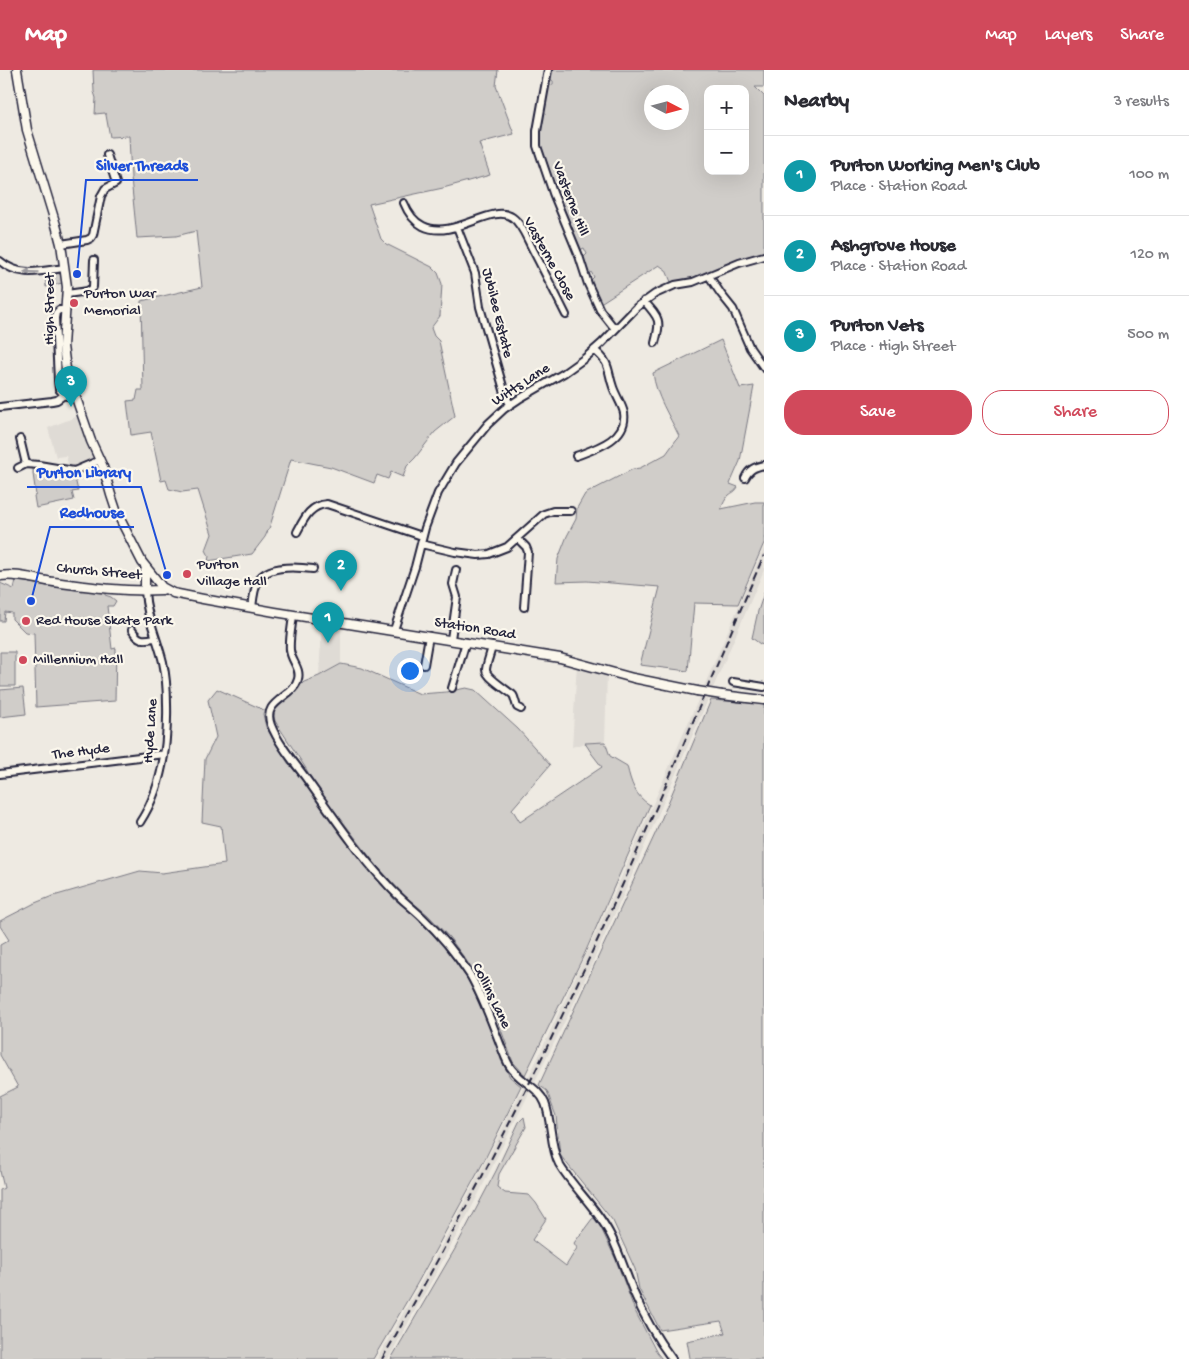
<!DOCTYPE html>
<html lang="en">
<head>
<meta charset="utf-8">
<style>
  :root { --surface:#fff; --page:#f7f7f7; --text:#2b2b33; --muted:#7c7c81; --line:#e1e1e2; --accent:#d1495b }
  body { margin:0; font-family:"Gochi Hand",sans-serif; background:var(--page); color:var(--text) }
  .controls { position:absolute; right:15px; top:15px; display:grid; overflow:hidden; border-radius:10px; box-shadow:0 5px 20px #0002 }
  .controls button { width:45px; height:45px; display:grid; place-items:center; padding:0; border:0; border-bottom:1px solid var(--line); background:var(--surface); color:var(--text); font:25px sans-serif }
  .compass { position:absolute; left:644px; top:15px; width:45px; height:45px; border-radius:50%; background:var(--surface); box-shadow:0 5px 20px #0002; rotate:96deg }
  .you { position:absolute; left:409px; top:600px; width:18px; height:18px; margin:-12px; border:4px solid #fff; border-radius:50%; background:#1a73e8; box-shadow:0 0 0 8px #1a73e833 }
  .badge { display:grid; place-items:center; width:32px; height:32px; border-radius:50%; background:var(--accent); color:#fff; font-size:16px; font-weight:700 }
  .pin { position:absolute; translate:-50% -41px; filter:drop-shadow(0 1px 2px #0008) }
  .pin::after { content:''; position:absolute; top:26px; width:18px; height:15px; background:inherit; clip-path:polygon(0 0,100% 0,50% 100%) }
  .list { margin:0; padding:0; list-style:none }
  h2 { display:flex; justify-content:space-between; align-items:center; height:65px; margin:0; padding:0 20px; font-size:21px }
  h2 small { font-size:16px; font-weight:400; color:var(--muted) }
  .list li { display:grid; grid-template-columns:32px 1fr auto; gap:15px; align-items:center; box-sizing:border-box; height:80px; padding:0 20px; border-top:1px solid var(--line) }
  .list b { display:block; font-size:19px; white-space:nowrap }
  .list p { margin:0; font-size:16px; white-space:nowrap; color:var(--muted) }
  .list em { font-size:16px; font-style:normal; color:var(--muted) }
  .actions { display:flex; gap:10px; padding:15px 20px }
  .actions a { flex:1; padding:11px 0; border:1px solid var(--accent); border-radius:20px; text-align:center; font-size:18px; color:var(--accent) }
  .actions .main { background:var(--accent); color:#fff }
  .map { position:relative; flex:none; width:764px; height:1289px; overflow:hidden }
  header { display:flex; align-items:center; gap:30px; box-sizing:border-box; height:70px; padding:0 25px; background:var(--accent); color:#fff }
  header strong { font-size:24px }
  nav { display:flex; gap:28px; margin-inline-start:auto; font-size:18px }
  main { display:flex }
  aside { flex:1; background:var(--surface) }
  .map>svg:first-child { display:block }
  .built { fill:#dfdbd5 }
  .green { fill:#d0cdc9; stroke:#797882; fill-rule:evenodd }
  .lines { fill:none; stroke-linecap:round; stroke-linejoin:round }
  .minor-casing { stroke:#22223b; stroke-width:10 }
  .tertiary-casing { stroke:#22223b; stroke-width:11 }
  .minor { stroke:#fbf7ec; stroke-width:6 }
  .tertiary { stroke:#fbf7ec; stroke-width:8 }
  .rail { stroke:#22223b; stroke-width:2; stroke-dasharray:8 4; stroke-linecap:butt }
  .tertiary-bridge-casing { stroke:#22223b; stroke-width:11; stroke-linecap:butt }
  .tertiary-bridge { stroke:#fbf7ec; stroke-width:8 }
  .oneway { fill:#99979c }
  .poi-dot { fill:#d1495b; stroke:#fbf7ec; stroke-width:2 }
  .labels { text-anchor:middle; dominant-baseline:central; stroke-width:4.5; stroke-linejoin:round; paint-order:stroke }
  .street-label { font-size:15px; fill:#22223b; stroke:#fbf7ec }
  .poi-label { font-size:15px; fill:#22223b; stroke:#fbf7ec; text-anchor:start }
  .leader { fill:none; stroke:#1d4ed8; stroke-width:2 }
  .callout-dot { fill:#1d4ed8; stroke:#fbf7ec; stroke-width:2 }
  .callout-label { font-size:16px; text-anchor:middle; font-weight:bold; fill:#1d4ed8; stroke:#fbf7ec; stroke-width:4.5; stroke-linejoin:round; paint-order:stroke }
</style>
</head>
<body>
<header>
<strong>Map</strong>
<nav><a>Map</a><a>Layers</a><a>Share</a></nav>
</header>
<main>
<div class="map">
<svg width="764" height="1289" viewBox="0 0 764 1289">
  <rect width="100%" height="100%" fill="#eeeae2"/>
  <filter id="ink" filterUnits="userSpaceOnUse"><feTurbulence type="fractalNoise" baseFrequency=".02" numOctaves="2"/><feDisplacementMap in="SourceGraphic" scale="10" xChannelSelector="R" yChannelSelector="G"/><feConvolveMatrix kernelMatrix="1 2 1 2 8 2 1 2 1" color-interpolation-filters="sRGB"/></filter>
  <g filter="url(#ink)">
    <path class="built" d="M78 346 96 388 88 393 69 399 66 386 56 387 48 358Z
      M764 478V500L622 828 574 933 474 1133 435 1205 388 1289H377L438 1182 489 1085 535 994 617 817Z
      M322 553 341 555V594L319 606Z
      M577 593 607 602 605 672 585 673 572 677Z"/>
    <path class="green" d="M93 0H498L496 16 514 64 479 73 490 105 443 118 369 134 381 169 386 174 432 197 438 203 442 214 440 246 431 258 434 266 439 271 455 346 435 362 415 388 407 396 403 407 391 402 388 409 377 405 374 413 331 397 291 389 270 456 265 467 252 484 208 491 209 486 206 480 212 464 198 420 182 422 169 419 166 410 161 411 151 362 131 365 127 331 136 330 138 320H143L141 231 202 217 196 161 176 166 137 168 131 108 129 66 110 67 106 45 105 43 95 44 96 28 94 22Z
      M551 0H764V17H755L764 26V183L737 191 697 207 671 212 666 200 659 195 599 234 590 211 594 207 591 202 587 203 583 188 587 184 584 178 580 180 554 119 542 82 540 62 548 16 553 14V11L549 8ZM708 19H745V101H708ZM652 22H682V52H652Z
      M59 203 62 207V213L46 217 45 205Z
      M721 270 740 318 754 316 740 391 730 414 738 417C735 422 733 422 729 425 725 429 723 434 721 439L755 432H764V473L738 534 694 533 688 601 640 595 660 517 587 511 556 512 558 489 567 466 576 449 577 438 585 424 633 399 640 398 666 384 679 366C669 345 656 326 653 303Z
      M33 398 74 404 78 421 72 422 74 430 36 438 34 426 36 425 33 404Z
      M16 510 53 517 105 522V525L111 527 116 531 113 536H107L112 579 116 578 115 631 36 637 34 563 25 562 12 549V543L5 542 4 551H0V513L14 519Z
      M764 523V575L760 574 752 568 758 541Z
      M0 582H15V616H0Z
      M341 594 362 598 420 624 446 622 466 618 475 620 518 659 550 695 512 739 520 752 602 697 592 684 585 673 605 672 610 686 627 696C631 713 635 726 650 735L584 885 525 1005 513 992 497 949 482 916 466 890 449 867 428 845 404 825 376 795 315 715 305 697 275 651 273 641 279 633 293 622 304 612 319 606Z
      M23 618 26 644 0 647V620Z
      M217 619 264 640 263 644 266 657 288 693 312 722 344 765 394 829 412 843 443 875 468 910 494 964 501 990 510 1007 521 1016 484 1091 418 1212 373 1289H0V1120L4 1118 0 1101V1026L18 1017 0 985V875L9 870 0 856V851L35 833 50 827 140 801 162 803 225 794 221 756 202 752 205 689 216 667 208 630Z
      M711 630 764 634V1289H689L690 1288 687 1271 725 1263 721 1251 660 1260 639 1219 635 1199 613 1151 560 1085 556 1046 553 1038 547 1021 539 1015 656 762Z
      M524 1047 526 1057 499 1104 497 1117 505 1123 529 1125 536 1133 546 1149 532 1170 566 1196 577 1178 574 1173 592 1149 594 1148 601 1158 616 1190 635 1241 657 1283 662 1289H391L455 1179 496 1101 519 1052Z"/>
    <g class="lines">
      <defs>
        <path id="minor" d="M548 0 537 61V76L553 123 579 186 588 214 600 240 615 259
          M404 133C408 143 413 151 423 156 453 171 492 133 512 147 522 154 527 169 533 180 544 201 555 223 566 245
          M457 157 475 203 480 237 506 327 510 334
          M61 174 87 170 91 168 93 165 101 126 105 119 116 113 107 85
          M0 191C20 208 41 201 64 198
          M709 206 721 224 733 239 750 278 764 298
          M67 224 88 221 93 217 94 190
          M644 231C660 249 661 250 655 273
          M64 325 59 319 58 310 55 248 56 243 59 240H66
          M0 337 52 331 57 330 64 325 67 326 74 324
          M576 386C595 379 628 369 624 343 622 334 616 326 613 317 607 300 611 293 594 280
          M26 394 39 395 74 401 100 390
          M18 398 26 394 20 369
          M745 408C749 399 755 397 764 395
          M297 462C304 449 310 435 327 434L422 466
          M517 468 526 477 528 482 524 537
          M421 474 455 482 478 485 489 484 507 477 544 444 553 441H571
          M252 538C253 529 254 518 258 511 267 494 298 497 313 499
          M293 545C292 556 289 569 290 580 291 591 301 598 298 609 294 628 261 630 271 655 279 675 295 693 308 711 333 746 357 782 386 813 397 826 410 836 422 847 440 864 457 885 470 905 481 924 489 945 497 966 501 976 504 986 509 995 518 1011 538 1016 545 1033 552 1051 550 1077 559 1094 574 1119 598 1139 611 1166 620 1184 626 1204 634 1223 644 1247 657 1269 672 1289
          M132 560C139 571 143 570 155 568
          M394 560 415 497 425 458 438 423 456 393 488 354 504 339 519 329 564 303 585 288 602 273 637 237 655 224 675 215 693 212 739 193 764 186
          M451 569 457 527 453 514 456 500
          M492 576C491 583 486 594 486 600 486 607 507 620 513 625L514 627 517 637 521 639
          M424 595 429 566
          M733 612 764 617
          M452 618 466 572
          M0 704 164 684
          M140 752C163 717 168 675 167 634 167 620 166 606 163 592 157 567 146 546 145 521"/>
        <path id="tertiary" d="M17 0 27 60 56 155 61 174 67 217 63 276 66 299 91 371 103 397 111 425 117 443 142 492 162 517 173 523 203 529 275 542 560 588 633 608 697 621
          M0 506C17 503 37 510 54 512 90 517 125 522 162 520L165 519
          M145 521V501L146 498
          M722 625 764 630"/>
      </defs>
      <use href="#minor" class="minor-casing"/>
      <use href="#tertiary" class="tertiary-casing"/>
      <use href="#minor" class="minor"/>
      <use href="#tertiary" class="tertiary"/>
      <path class="rail" d="M382 1289C470 1137 549 979 621 818 670 708 716 596 764 485"/>
      <defs>
        <path id="tertiary-bridge" d="M697 621 722 625"/>
      </defs>
      <use href="#tertiary-bridge" class="tertiary-bridge-casing"/>
      <use href="#tertiary-bridge" class="tertiary-bridge"/>
    </g>
    <defs><path id="oneway-solid" d="M-6-.8H1V-3.2L6.5 0L1 3.2V.8H-6Z" transform="scale(1.25)"/></defs>
    <use class="oneway" href="#oneway-solid" transform="translate(31 202) rotate(-179)"/>
  </g>
  <g class="poi-dot">
    <circle cx="74" cy="233" r="5"/>
    <circle cx="187" cy="504" r="5"/>
    <circle cx="26" cy="551" r="5"/>
    <circle cx="23" cy="590" r="5"/>
  </g>
  <g class="labels">
    <g class="street-label">
      <text transform="translate(570 129) rotate(69)">Vasterne Hill</text>
      <text transform="translate(549 189) rotate(61)">Vasterne Close</text>
      <text transform="translate(50 239) rotate(-90)">High Street</text>
      <text transform="translate(497 243) rotate(76)">Jubilee Estate</text>
      <text transform="translate(521 315) rotate(-33)">Witts Lane</text>
      <text transform="translate(99 502) rotate(5)">Church Street</text>
      <text transform="translate(475 559) rotate(9)">Station Road</text>
      <text transform="translate(151 661) rotate(-86)">Hyde Lane</text>
      <text transform="translate(81 682) rotate(-7)">The Hyde</text>
      <text transform="translate(491 926) rotate(64)">Collins Lane</text>
    </g>
    <g class="poi-label">
      <text x="84" y="224">Purton War<tspan x="84" dy="17">Memorial</tspan></text>
      <text x="197" y="495">Purton<tspan x="197" dy="17">Village Hall</tspan></text>
      <text x="36" y="551">Red House Skate Park</text>
      <text x="33" y="590">Millennium Hall</text>
    </g>
  </g>
  <path class="leader" d="M77 204L86 110H198M167 505L141 417H27M31 531L50 457H134"/>
  <g class="callout-dot">
    <circle cx="77" cy="204" r="5"/>
    <circle cx="167" cy="505" r="5"/>
    <circle cx="31" cy="531" r="5"/>
  </g>
  <g class="callout-label">
    <text x="142" y="100">Silver Threads</text>
    <text x="84" y="407">Purton Library</text>
    <text x="92" y="447">Redhouse</text>
  </g>
</svg>
<div class="controls">
<button>+</button>
<button>−</button>
</div>
<svg class="compass" viewBox="-18 -18 36 36"><path d="M0-13l5 13h-10z" fill="#e53935"/><path d="M0 13l5-13h-10z" fill="#7c7c81"/></svg>
<div class="you"></div>
<div class="pin badge" style="left:328px;top:573px;background:#0f9aa8">1</div>
<div class="pin badge" style="left:341px;top:521px;background:#0f9aa8">2</div>
<div class="pin badge" style="left:71px;top:337px;background:#0f9aa8">3</div>
</div>
<aside>
<h2>Nearby<small>3 results</small></h2>
<ul class="list">
<li><span class="badge" style="background:#0f9aa8">1</span><div><b>Purton Working Men's Club</b><p>Place · Station Road</p></div><em>100 m</em></li>
<li><span class="badge" style="background:#0f9aa8">2</span><div><b>Ashgrove House</b><p>Place · Station Road</p></div><em>120 m</em></li>
<li><span class="badge" style="background:#0f9aa8">3</span><div><b>Purton Vets</b><p>Place · High Street</p></div><em>500 m</em></li>
</ul>
<div class="actions"><a class="main">Save</a><a>Share</a></div>
</aside>
</main>
</body>
</html>
